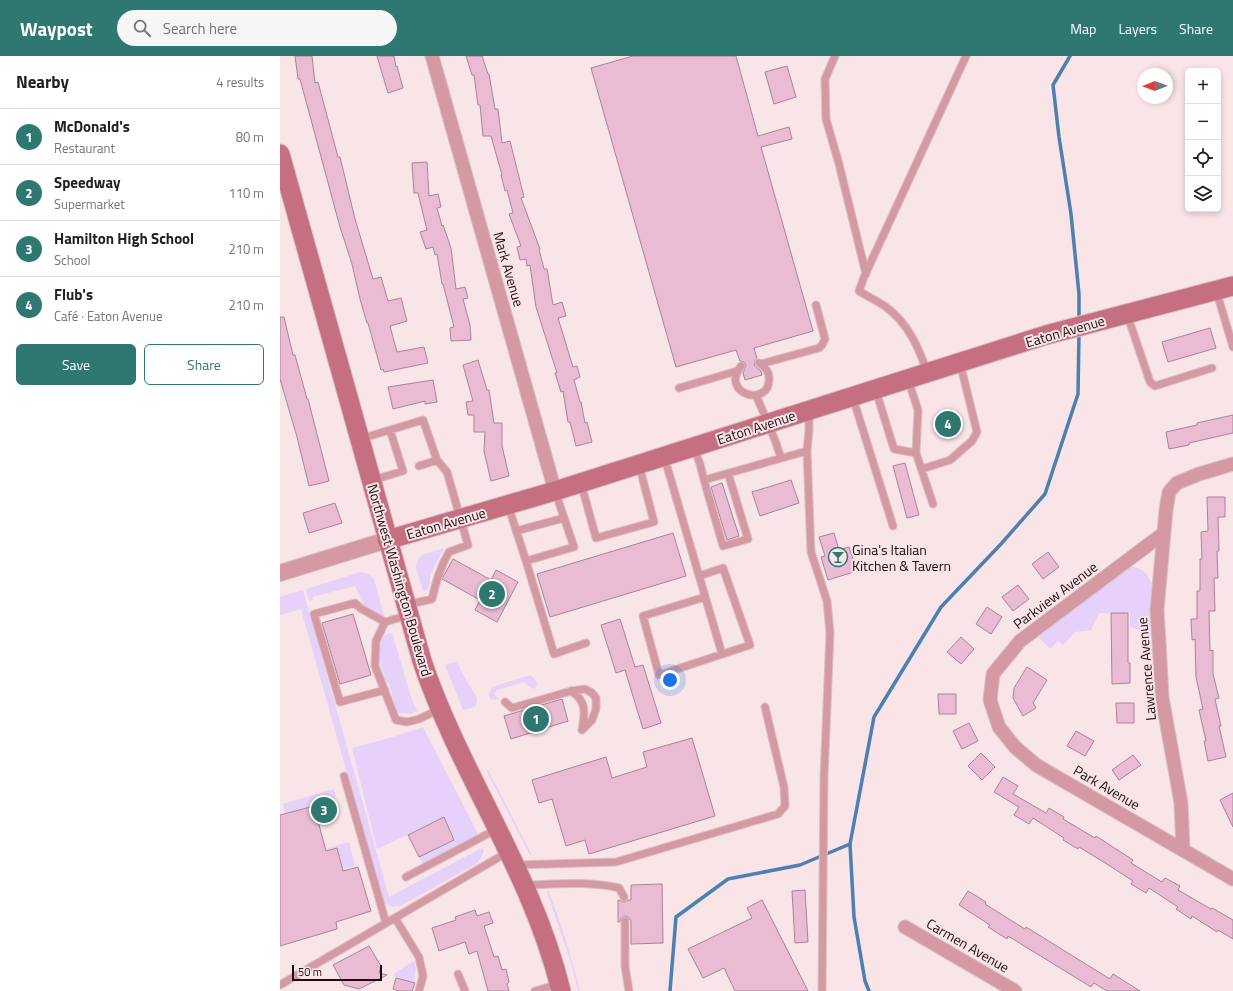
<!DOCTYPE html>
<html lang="en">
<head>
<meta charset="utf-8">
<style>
  :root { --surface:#fff; --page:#f6f6f6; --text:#202124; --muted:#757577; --line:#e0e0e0; --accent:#2f7771 }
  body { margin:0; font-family:"Titillium Web",sans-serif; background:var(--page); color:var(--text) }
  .controls { position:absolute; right:12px; top:12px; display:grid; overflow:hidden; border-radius:6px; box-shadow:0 2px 6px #0003 }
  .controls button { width:36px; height:36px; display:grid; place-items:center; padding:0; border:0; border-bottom:1px solid var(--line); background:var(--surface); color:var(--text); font:20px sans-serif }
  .compass { position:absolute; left:857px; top:12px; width:36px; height:36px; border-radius:50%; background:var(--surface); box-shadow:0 2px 6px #0003; rotate:269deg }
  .scale { position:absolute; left:12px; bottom:10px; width:90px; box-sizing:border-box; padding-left:4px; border:2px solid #1d0d10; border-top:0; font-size:11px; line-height:14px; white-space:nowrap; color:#1d0d10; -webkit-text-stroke:3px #f9e4e7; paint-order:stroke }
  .you { position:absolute; left:390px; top:624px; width:14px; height:14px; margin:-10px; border:3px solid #fff; border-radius:50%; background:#1a73e8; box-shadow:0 0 0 6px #1a73e833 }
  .badge { display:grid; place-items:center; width:26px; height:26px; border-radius:50%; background:var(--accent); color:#fff; font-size:13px; font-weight:700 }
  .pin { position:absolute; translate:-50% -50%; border:2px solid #fff; box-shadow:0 1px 4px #0006 }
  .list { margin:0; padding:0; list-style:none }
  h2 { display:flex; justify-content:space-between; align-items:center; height:52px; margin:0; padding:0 16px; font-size:17px }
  h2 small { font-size:13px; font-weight:400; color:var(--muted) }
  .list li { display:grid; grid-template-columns:26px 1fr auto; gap:12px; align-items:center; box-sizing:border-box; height:56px; padding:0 16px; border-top:1px solid var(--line) }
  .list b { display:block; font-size:15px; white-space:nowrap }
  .list p { margin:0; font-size:13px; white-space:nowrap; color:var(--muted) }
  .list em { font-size:13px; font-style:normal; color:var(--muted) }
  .actions { display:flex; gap:8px; padding:12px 16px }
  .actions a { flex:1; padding:9px 0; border:1px solid var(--accent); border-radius:6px; text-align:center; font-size:14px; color:var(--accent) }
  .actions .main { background:var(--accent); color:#fff }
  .icon { flex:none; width:22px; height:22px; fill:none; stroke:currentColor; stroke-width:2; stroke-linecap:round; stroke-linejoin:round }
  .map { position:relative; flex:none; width:953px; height:935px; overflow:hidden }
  header { display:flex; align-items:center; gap:24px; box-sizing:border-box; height:56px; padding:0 20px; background:var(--accent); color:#fff }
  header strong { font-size:19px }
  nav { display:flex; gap:22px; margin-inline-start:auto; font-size:14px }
  .search { width:280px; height:36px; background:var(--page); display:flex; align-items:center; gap:10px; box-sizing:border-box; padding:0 14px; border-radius:22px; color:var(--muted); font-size:15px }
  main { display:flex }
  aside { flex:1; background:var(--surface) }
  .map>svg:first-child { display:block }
  .green { fill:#e5d1f9 }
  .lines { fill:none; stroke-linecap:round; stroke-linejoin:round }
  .stream { stroke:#4d7fb1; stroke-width:3.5 }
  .building { fill:#e9bcd3; stroke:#ac8297 }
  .service-casing { stroke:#d6c2c5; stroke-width:9 }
  .minor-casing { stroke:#d6c2c5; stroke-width:15 }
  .tertiary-casing { stroke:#d6c2c5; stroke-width:18 }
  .secondary-casing { stroke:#d6c2c5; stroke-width:21 }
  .service { stroke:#d499a3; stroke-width:7 }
  .minor { stroke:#d499a3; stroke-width:13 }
  .tertiary { stroke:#d499a3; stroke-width:16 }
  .secondary { stroke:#c56f81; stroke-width:19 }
  .labels { text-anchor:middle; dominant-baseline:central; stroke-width:4; stroke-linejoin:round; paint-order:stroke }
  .street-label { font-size:14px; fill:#1d0d10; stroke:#f9e4e7 }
  .poi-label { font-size:14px; fill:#1d0d10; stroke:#f9e4e7; text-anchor:start }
</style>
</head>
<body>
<header>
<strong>Waypost</strong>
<div class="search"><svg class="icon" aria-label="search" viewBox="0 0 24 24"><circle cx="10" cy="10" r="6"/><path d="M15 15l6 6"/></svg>Search here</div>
<nav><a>Map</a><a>Layers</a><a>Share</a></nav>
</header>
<main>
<aside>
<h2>Nearby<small>4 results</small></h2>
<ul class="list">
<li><span class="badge">1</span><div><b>McDonald's</b><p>Restaurant</p></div><em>80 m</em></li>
<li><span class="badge">2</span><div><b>Speedway</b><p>Supermarket</p></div><em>110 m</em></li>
<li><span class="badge">3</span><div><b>Hamilton High School</b><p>School</p></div><em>210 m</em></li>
<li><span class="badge">4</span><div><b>Flub's</b><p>Café · Eaton Avenue</p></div><em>210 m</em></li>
</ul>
<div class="actions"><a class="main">Save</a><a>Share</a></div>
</aside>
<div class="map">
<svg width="953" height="935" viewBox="0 0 953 935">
  <rect width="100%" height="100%" fill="#f9e4e7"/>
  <path class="green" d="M164 492 150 519V527L148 533 143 535 136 512 137 505 142 499Z
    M847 510C862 512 866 514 872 528L871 583 866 582C863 574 858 573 850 571V557H819L811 574 795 576 783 589 778 585 770 593 760 583 759 581 780 561Z
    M81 516 89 518 94 523 104 560 100 561 81 550 83 548 75 530 32 541 33 544 29 545 26 533Z
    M23 534 109 841 202 792 204 795 198 807 120 850 112 851 103 846 21 553 0 559V541Z
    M112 577 131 641 137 655 131 658 119 657 116 652 109 627 106 626C103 615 92 586 106 579 108 578 110 578 112 577Z
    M175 606 178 608 187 626 196 640 197 645 195 651 183 654 165 609Z
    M250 619 254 622 257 627 256 631 254 633 250 631 244 626 217 634 214 638 218 642 215 644 210 643 209 638 212 631Z
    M143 671 200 782 144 811 139 801 174 784 164 761 97 793 72 692 113 681Z
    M208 714 252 799H250L207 716Z
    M54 733 56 743 5 758 3 748Z
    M69 786 75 810 63 813 57 792 46 795 45 793Z
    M268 834C281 867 291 901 300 935H298L293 913 267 836Z
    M134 905 136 912 134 927 116 922 114 919 115 917Z"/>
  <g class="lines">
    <path class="stream" d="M790 0 773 29 779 81 791 158 799 238V265
      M390 935 396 861 448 823 520 809 570 788
      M589 935 585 925 574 861 570 788 594 661 661 551 721 488 765 438 798 338 799 277"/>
  </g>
  <path class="building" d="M15 0H32L35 27 38 26 58 101H60L75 163 93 223 101 221 108 245 121 242 127 265 110 270 117 296 144 291 148 307 104 316 103 313 101 314 88 267H87L80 243 72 208 60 171 20 23H18Z
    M97 0H114L116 11 117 10 123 32 108 37Z
    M186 0H202L208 18H209L215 53H218L222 87 230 85 244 141 241 142 260 193H259L264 213H267L273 249 282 246 286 260 278 262 293 311 297 310 300 321 294 324 300 346H301L305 367 307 366 312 386 296 390 290 366H288L283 335 281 336 275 317H277L256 251 250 209 247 210 246 203 240 204 237 191 241 190 229 158 233 157 227 134 225 135 221 119H222L211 80H203L200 49H198L194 19H192Z
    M353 0H456L478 80 509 71 512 83 481 91 533 275 474 292 477 302 475 305 474 309 481 315 482 319 465 324 463 317 466 309 464 306 460 305 456 294 396 311 311 12Z
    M507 10 516 41 494 48 485 16Z
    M147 106 149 140 158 138 161 151 157 152 162 170 163 169 171 192 176 233 185 231 188 242 183 243 190 269 191 284 171 285 170 272 174 271 163 228H162L157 198 155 199 153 191 146 193 140 176 147 174 138 137H134L132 107Z
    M0 261H4L13 299H15L27 343H28L49 425 29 430 17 381 0 323Z
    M930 272 936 292 888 306 882 286Z
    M198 304 207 334H209L214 367H222V390L229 420 211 425 204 395 205 376H194V359H188L186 346 193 345 183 309Z
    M153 324 157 346 145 348V345L113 353 108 331Z
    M671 353 683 366 665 382 654 369Z
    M953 359V377L909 387V389L889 393 886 376 917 369V367Z
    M625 407 639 459 627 462 613 410Z
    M511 424 519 447 480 460 472 436Z
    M442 427 459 480 447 484 431 431Z
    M927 441H945V461H938L939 495H937L938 522H934L935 555H929L930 595 933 594V618L939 642 935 643 941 670H939L946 701 928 705 924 685H926L919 654 923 653 916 621 915 583 912 584 911 563H917V535H920V503H922L921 476 928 475Z
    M55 447 62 467 29 477 23 457Z
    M393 477 406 520 270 561 257 518Z
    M554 477 559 494 569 491 577 515 548 524 541 501 545 500 539 481Z
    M768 496 779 511 763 523 752 508Z
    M173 503 211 524 216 514 238 526 217 566 195 554 200 544 162 523Z
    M738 529 749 543 733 555 722 541Z
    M707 551 722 561 711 578 696 568Z
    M831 557H848V607H850V627L832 628Z
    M73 558 91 619 60 628 42 567Z
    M340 563 355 611 363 609 381 667 363 673 345 614 336 617 321 569Z
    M681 581 694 593 681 608 667 596Z
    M747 611 767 624 753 647 756 652 743 660 733 642 734 632Z
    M658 638H676V658H659Z
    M282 643 288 665 231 683 224 660Z
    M836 647H854V667H837Z
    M689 667 698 685 682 693 673 675Z
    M796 675 814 685 805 700 787 690Z
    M412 682 435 760 309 798 305 784 286 790 272 743 259 747 252 724 326 701 332 722 367 711 363 696Z
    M701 697 715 711 702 724 688 710Z
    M853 699 861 709 839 724 832 714Z
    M723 721 738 730 733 738 766 757 769 752 784 761 783 763 815 782 816 780 853 804 851 807 882 826 885 822 900 830 898 834 931 853 932 852 953 864V883L938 874 937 876 912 860 911 863 896 853 898 851 869 832 866 837 851 828 853 825 830 810 799 791 798 793 783 784 784 782 753 762 749 768 734 759 739 751 714 736Z
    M953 737V771L940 744Z
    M34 750 46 795 57 792 63 815 78 811 91 855 56 866 57 873 0 890V759Z
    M164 761 174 784 139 801 128 779Z
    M382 828 383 887 351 888V865L348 861 345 860 341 862 340 866H338V844L344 846 348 844H351V829Z
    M525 834 528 886 515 887 512 835Z
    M688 835 706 846 705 848 745 873 746 871 830 923 833 918 860 935H827L814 927 811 931 728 880 727 883 708 871 710 869 679 849Z
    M482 844 528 935H455L444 912 423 922 408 893 472 862 467 852Z
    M195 854 197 860 209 856 213 867 204 870 214 901 218 900 222 914 226 913 229 926 227 928 229 935H208L197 895 189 898 185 886 159 895 152 872 176 864 175 861Z
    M89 890 101 910 99 917 107 919 79 933 64 929 53 909Z
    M116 922 135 927 132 935H119L113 933Z"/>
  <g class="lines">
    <defs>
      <path id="service" d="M555 0 545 23 546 63 559 108 586 218
        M936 234 953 291
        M847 258 870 326 875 330 932 312
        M481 308 539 292 542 289 545 283 536 249
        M461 310C439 339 491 352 489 322 489 315 484 310 479 307
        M647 316C639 292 628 267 606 251 598 245 588 241 579 235L584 221 686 0
        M628 323 638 354 636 397
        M399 332 457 315
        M596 335 614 393 636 397 653 448
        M476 339 495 384 501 402
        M573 342 613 470
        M529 356V374L527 395 531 496 547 545 550 577 544 722 542 935
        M80 383 143 364 157 404 167 416 188 489 169 496C160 511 156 526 152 543L126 549
        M414 392 420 408 424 424 527 395
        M384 400 442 598
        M139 410 157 404
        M642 413 670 404 692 385 697 376 680 307
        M93 424 123 415 110 374
        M424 424 443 490 468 483 448 417
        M301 427 316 482 374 466 359 409
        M228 449 246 505 294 491 275 435
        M236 475 284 462
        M246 505 274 598 306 587
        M419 520 443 512 470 589 379 619 363 560 425 541
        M105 566 96 585 95 610 116 664 127 666 139 663 160 653
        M105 634 60 646 34 558 75 547 80 552 105 566 129 559
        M291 635C307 645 305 657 302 674
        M225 646 232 652 291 635 305 633 312 637 316 642V653L312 664 302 674
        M64 720 106 867
        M235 809 336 806 498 758 505 750 504 731 485 651
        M126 821 217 773
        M246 829C277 828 309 825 339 832L344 841
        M115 862 139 901 143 920 139 935
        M345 865V910L349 935
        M178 918 185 935
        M0 929 228 796
        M255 935 279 928"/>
      <path id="minor" d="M152 0 275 435
        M884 477 740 585 713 618 710 644 719 671 735 691 756 709 953 823
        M903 793 901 747 882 641 879 586 877 554 886 454 889 436 897 427 919 418 953 408
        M625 871 735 935"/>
      <path id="tertiary" d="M0 517 107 484"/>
      <path id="secondary" d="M0 98 142 605C180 718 253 818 281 935
        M107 484 275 435 766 279 953 230"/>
    </defs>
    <use href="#service" class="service-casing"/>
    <use href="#minor" class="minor-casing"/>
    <use href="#tertiary" class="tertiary-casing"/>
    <use href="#secondary" class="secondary-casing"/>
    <use href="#service" class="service"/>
    <use href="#minor" class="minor"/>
    <use href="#tertiary" class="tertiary"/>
    <use href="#secondary" class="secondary"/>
  </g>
  <defs>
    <symbol id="bar-ring" viewBox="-11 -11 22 22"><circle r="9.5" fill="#f9e4e7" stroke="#2f7771" stroke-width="1.5"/><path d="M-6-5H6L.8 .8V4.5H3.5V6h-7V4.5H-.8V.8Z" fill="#2f7771"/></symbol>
  </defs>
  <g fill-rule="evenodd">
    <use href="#bar-ring" x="547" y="490" width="22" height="22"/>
  </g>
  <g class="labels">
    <g class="street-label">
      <text transform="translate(229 213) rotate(74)">Mark Avenue</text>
      <text transform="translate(785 275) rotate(-16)">Eaton Avenue</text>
      <text transform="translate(476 371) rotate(-18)">Eaton Avenue</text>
      <text transform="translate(166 467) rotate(-16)">Eaton Avenue</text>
      <text transform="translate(120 524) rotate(74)">Northwest Washington Boulevard</text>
      <text transform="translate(775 539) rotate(-37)">Parkview Avenue</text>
      <text transform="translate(866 613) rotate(-95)">Lawrence Avenue</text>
      <text transform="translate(827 731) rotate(30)">Park Avenue</text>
      <text transform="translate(688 889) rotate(30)">Carmen Avenue</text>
    </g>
    <g class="poi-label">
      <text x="572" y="493">Gina's Italian<tspan x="572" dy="16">Kitchen &amp; Tavern</tspan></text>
    </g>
  </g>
</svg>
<div class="controls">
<button>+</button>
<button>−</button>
<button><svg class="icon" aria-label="locate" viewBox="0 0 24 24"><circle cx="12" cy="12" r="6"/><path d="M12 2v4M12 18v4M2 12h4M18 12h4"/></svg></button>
<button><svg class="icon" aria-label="layers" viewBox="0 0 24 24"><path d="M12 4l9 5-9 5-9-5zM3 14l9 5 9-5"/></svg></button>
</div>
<svg class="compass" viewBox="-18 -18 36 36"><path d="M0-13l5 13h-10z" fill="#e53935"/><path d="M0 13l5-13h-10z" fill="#757577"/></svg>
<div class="scale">50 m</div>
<div class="you"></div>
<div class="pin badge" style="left:256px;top:663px">1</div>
<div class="pin badge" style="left:212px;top:538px">2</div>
<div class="pin badge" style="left:44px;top:754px">3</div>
<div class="pin badge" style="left:668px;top:368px">4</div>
</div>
</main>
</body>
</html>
